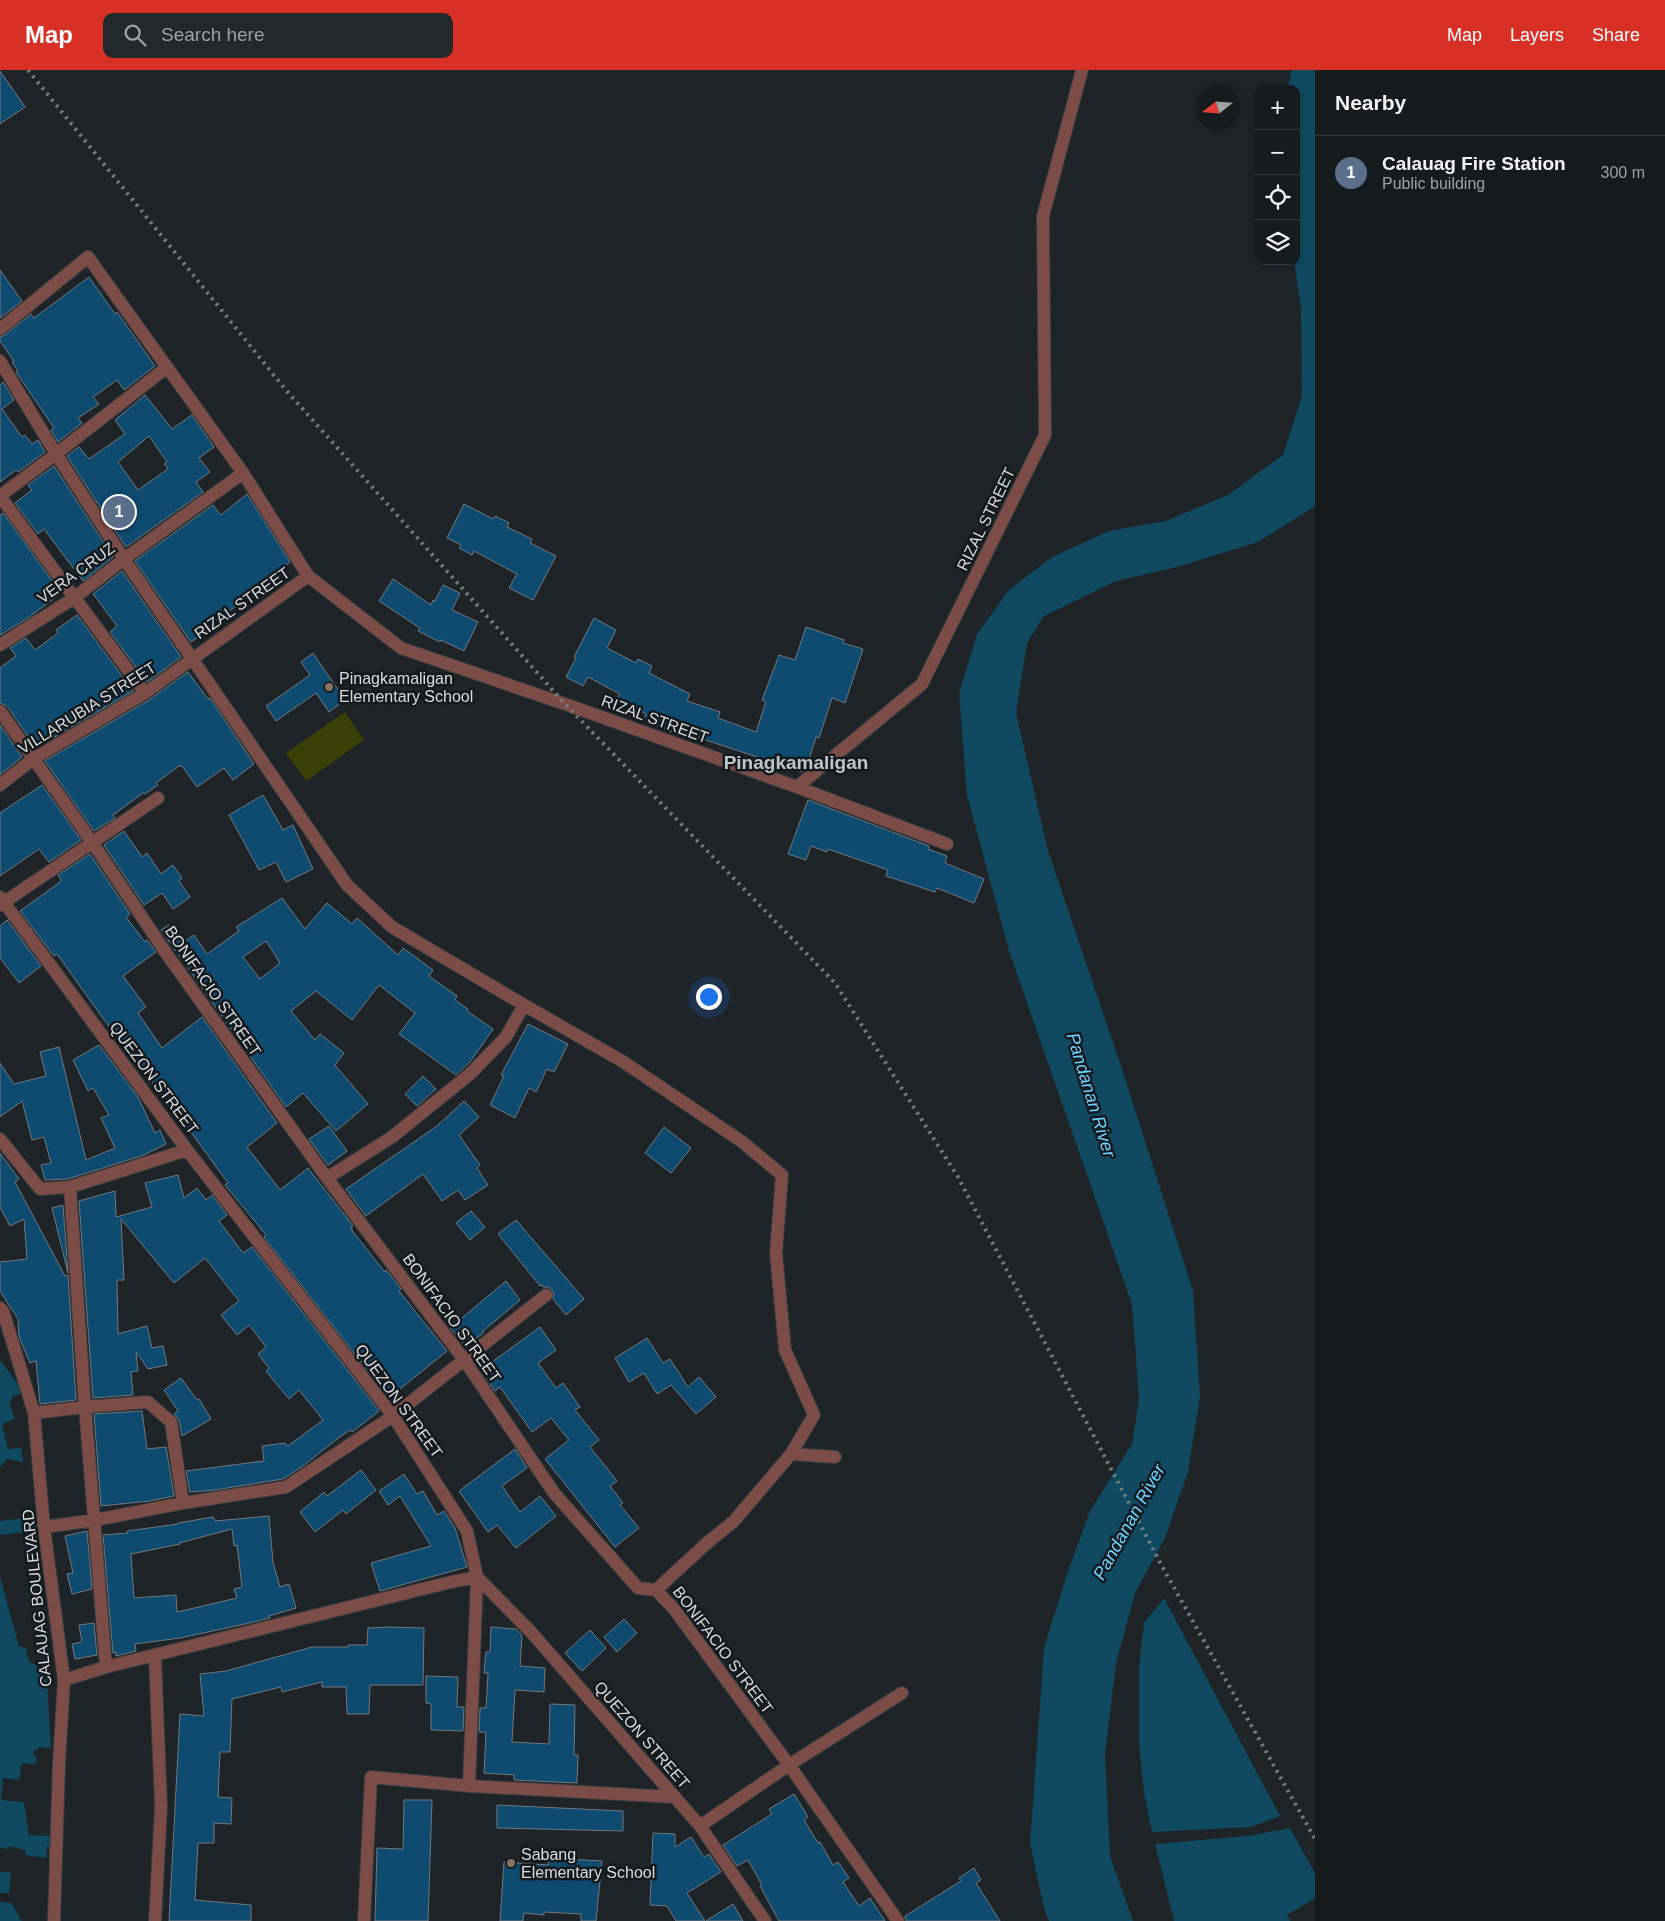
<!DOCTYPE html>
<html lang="en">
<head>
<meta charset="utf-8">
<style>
  :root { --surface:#161b1e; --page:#23282b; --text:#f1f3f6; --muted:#9ea1a4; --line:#35393c; --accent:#d93025 }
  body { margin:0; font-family:Arial,sans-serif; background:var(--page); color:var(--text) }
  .controls { position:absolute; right:15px; top:15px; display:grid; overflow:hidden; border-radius:10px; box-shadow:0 2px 8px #0003 }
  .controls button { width:45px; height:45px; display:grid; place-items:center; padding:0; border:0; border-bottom:1px solid var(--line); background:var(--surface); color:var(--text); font:25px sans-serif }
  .compass { position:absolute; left:1195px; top:15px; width:45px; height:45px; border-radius:50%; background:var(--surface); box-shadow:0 2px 8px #0003; rotate:253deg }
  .you { position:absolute; left:708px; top:926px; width:18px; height:18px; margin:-12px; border:4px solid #fff; border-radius:50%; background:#1a73e8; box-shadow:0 0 0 8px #1a73e833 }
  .badge { display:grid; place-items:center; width:32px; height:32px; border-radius:50%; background:var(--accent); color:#fff; font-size:16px; font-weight:700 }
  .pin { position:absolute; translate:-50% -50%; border:2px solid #fff; box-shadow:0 1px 5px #0006 }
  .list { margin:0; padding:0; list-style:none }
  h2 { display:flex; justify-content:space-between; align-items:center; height:65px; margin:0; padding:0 20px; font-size:21px }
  h2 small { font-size:16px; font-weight:400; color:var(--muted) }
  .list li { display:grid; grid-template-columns:32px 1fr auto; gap:15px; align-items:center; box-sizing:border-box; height:75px; padding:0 20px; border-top:1px solid var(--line) }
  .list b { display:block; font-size:19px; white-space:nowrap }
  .list p { margin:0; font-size:16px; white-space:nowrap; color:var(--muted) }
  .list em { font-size:16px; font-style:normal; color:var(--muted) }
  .icon { flex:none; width:28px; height:28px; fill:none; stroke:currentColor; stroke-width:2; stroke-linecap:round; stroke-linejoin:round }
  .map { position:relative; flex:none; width:1315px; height:1851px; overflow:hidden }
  header { display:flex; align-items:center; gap:30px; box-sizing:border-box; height:70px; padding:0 25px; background:var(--accent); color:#fff }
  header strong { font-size:24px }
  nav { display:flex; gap:28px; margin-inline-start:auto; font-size:18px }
  .search { width:350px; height:45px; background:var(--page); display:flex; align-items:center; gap:12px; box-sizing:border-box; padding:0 18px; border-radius:10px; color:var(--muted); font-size:19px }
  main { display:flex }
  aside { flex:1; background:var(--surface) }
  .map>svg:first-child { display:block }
  .green { fill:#3b4007 }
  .water { fill:#104a60 }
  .building { fill:#0e4b70; stroke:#72797e; fill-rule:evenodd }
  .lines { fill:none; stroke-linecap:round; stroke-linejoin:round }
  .minor-casing { stroke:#383e41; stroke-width:14 }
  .minor { stroke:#7c4d46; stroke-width:12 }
  .rail { stroke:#767b7e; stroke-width:4; stroke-dasharray:2.5 5; stroke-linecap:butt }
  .education-dot { fill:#8d6e63; stroke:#151a1e; stroke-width:2 }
  .labels { text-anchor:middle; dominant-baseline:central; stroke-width:5; stroke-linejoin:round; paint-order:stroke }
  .street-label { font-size:16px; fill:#d8dbde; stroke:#151a1e }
  .poi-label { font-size:16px; fill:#d8dbde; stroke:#151a1e; text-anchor:start }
  .water-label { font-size:18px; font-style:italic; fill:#6ad2ff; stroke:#151a1e }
  .quarter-label { font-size:19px; font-weight:bold; fill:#bec5cb; stroke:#151a1e }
</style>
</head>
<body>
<header>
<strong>Map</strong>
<div class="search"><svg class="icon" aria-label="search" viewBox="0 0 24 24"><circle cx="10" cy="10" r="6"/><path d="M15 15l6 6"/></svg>Search here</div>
<nav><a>Map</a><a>Layers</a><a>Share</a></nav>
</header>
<main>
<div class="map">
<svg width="1315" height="1851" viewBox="0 0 1315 1851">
  <rect width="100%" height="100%" fill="#1e2428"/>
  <path class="green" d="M345 642 364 670 306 711 286 683Z"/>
  <path class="water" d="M1292 0H1315V436L1258 472 1177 497 1116 511 1044 546 1027 573 1016 643 1048 781 1122 999 1193 1221 1200 1327 1188 1402 1165 1468 1135 1523 1116 1593 1105 1684 1110 1786 1133 1851H1049L1044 1838 1030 1774 1044 1578 1067 1504 1090 1441 1132 1374 1139 1329 1132 1234 1009 881 967 725 959 624 977 564 1009 520 1052 487 1109 461 1166 451 1228 425 1283 385 1302 326 1301 237 1294 191H1296V19H1287Z
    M0 1290 24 1322 12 1327V1330L9 1331 15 1349 2 1354 8 1379 21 1378 23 1392 7 1389 0 1397Z
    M40 1446 35 1461 0 1465V1451Z
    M0 1507 19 1576 26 1578 29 1592 36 1595 47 1609 51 1678 38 1677V1680H34L33 1685 36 1686V1694L22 1693 19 1710 3 1708 1 1730 24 1732 29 1765 54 1766 53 1776H47L46 1788 25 1785V1780L9 1776 7 1779 0 1778Z
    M1164 1528 1280 1746 1251 1757 1152 1762 1144 1723 1139 1673V1597L1144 1553Z
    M1290 1758 1315 1803V1828L1287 1845 1290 1851H1174L1155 1774 1248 1766Z
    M0 1799 1 1802H11L9 1823H0Z
    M0 1832 12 1833 21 1851H0Z"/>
  <path class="building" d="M0 1 25 37 0 54Z
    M0 200 22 231 0 248Z
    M89 207 115 244 117 242 155 296 124 320 117 310 93 327 99 334 78 348 82 353 58 372 51 360 54 358 16 302 18 301 12 292 14 291 0 271V267L5 265 31 244 34 248Z
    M3 312 14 330 2 339 22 367 25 365 32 374 38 370 45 382 18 402 16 400 0 412V315Z
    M145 325 172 359 192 345 214 377 199 388 210 402 196 412 203 422 126 477 67 386 79 377 89 389 125 364 115 350ZM149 366 167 392 164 394 168 399 138 420 118 392Z
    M54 396 113 487 83 511 44 459 38 464 15 433 32 420 28 415Z
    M247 424 290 492 256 517 240 533 213 553 214 555 191 572 135 491 213 435 221 445Z
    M464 434 493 449 495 446 509 453 507 457 532 469 530 473 556 486 533 530 509 518 517 504 474 481 472 485 459 478 461 475 447 468Z
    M3 443 61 523 28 548 0 565V445Z
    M122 501 181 587 147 612 110 562 117 556 93 524Z
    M393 509 431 535 433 530 435 531 443 515 460 523 452 540 478 552 464 581 441 570 440 572 418 561 420 558 379 531Z
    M77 545 133 621 36 678 7 636 0 633V598L16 586 10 578 26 568 35 580 58 563 56 560Z
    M594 548 616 560 607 578 636 593 638 589 652 596 649 603 690 624 687 631 720 642 718 648 756 662 766 632 762 630 779 585 795 590 806 557 844 570 843 573 863 579 845 633 832 628 819 668 816 667 806 699 802 702 673 659 671 662 644 648 646 644 617 628 620 624 588 607 583 616 566 607 576 588 574 587Z
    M313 583 345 630 329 642 316 623 276 651 266 636 310 605 301 592Z
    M188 602 208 629 210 628 254 694 233 710 224 698 197 717 182 696H179L156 713 158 715 145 724 143 723 113 745 115 748 94 761 45 691 149 630Z
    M0 655 22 687 0 705Z
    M42 715 81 770 49 792 39 779 0 806V743Z
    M263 725 283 760 293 755 313 799 286 812 276 792 259 800 229 745Z
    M808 730 929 776 928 779 947 786 945 793 984 809 974 833 937 818 935 822 886 806 888 800 828 779 827 782 811 776 806 790 788 784Z
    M124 761 142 787 147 783 161 804 173 795 182 808 179 811 190 827 173 839 162 823 144 835 104 775Z
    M90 784 130 844 126 847 145 872 147 870 156 882 123 906 146 937 138 943 162 978 202 947 277 1053 247 1077 280 1120 308 1098 353 1156 351 1157 353 1162 385 1202 386 1200 401 1219 399 1221 447 1281 389 1328 264 1167 266 1165 225 1115 228 1113 182 1050 115 965 57 884 54 886 20 841 59 813 61 810 58 805Z
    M282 828 305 859 327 833 352 854 357 848 398 885 403 878 433 900 429 906 457 926 455 930 468 939 467 941 493 959 470 992 456 1005 399 964 415 943 379 915 352 950 316 921 291 941 315 970 320 964 344 983 335 995 368 1034 336 1061 303 1023 286 1037 161 860 169 855 182 873 194 865 207 884 239 861 236 857ZM266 871 280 893 260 909 243 887Z
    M7 850 41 896 19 913 0 888V856Z
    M528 954 568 974 554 1002 547 999 536 1022 529 1018 515 1048 490 1035 504 1006 501 1005Z
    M99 975 138 1027 155 1063 160 1060 166 1074 144 1085 68 1109 45 1110 41 1095 51 1093 44 1067 32 1070 22 1031 0 1047V993L14 1014 46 1006 40 982 59 977 86 1090 115 1078 101 1048 109 1045 93 1018 88 1021 73 990Z
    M423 1006 436 1019 417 1036 405 1024Z
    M464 1031 479 1047 459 1065 480 1095 477 1098 488 1115 465 1130 458 1120 442 1131 423 1104 366 1146 346 1119 437 1056Z
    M329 1056 347 1081 328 1095 309 1069Z
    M664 1057 691 1078 671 1103 645 1083Z
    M0 1083 19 1109 15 1112 65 1206 68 1205 76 1330 40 1334 36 1291 30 1293 19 1267 18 1249 0 1221V1192L27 1189 24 1149 10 1156 0 1137Z
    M178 1105 184 1128 197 1118 206 1130 212 1125 227 1145 219 1151 243 1183 252 1177 379 1341 352 1362 350 1360 337 1369 303 1396 283 1409 215 1420 190 1422 186 1401 264 1391 262 1376 285 1373 288 1376 323 1350 299 1320 289 1329 266 1301 269 1298 258 1284 266 1277 249 1255 237 1265 221 1245 239 1231 205 1188 174 1213 121 1149 124 1210H117L118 1264 147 1256 152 1278 163 1276 167 1295 148 1299 136 1282 138 1301 131 1302 133 1325 93 1328 79 1131 115 1121 116 1147 152 1137 145 1113Z
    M63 1135 68 1203 52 1138Z
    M471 1141 485 1157 470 1170 456 1153Z
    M516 1150 584 1229 566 1245 553 1229 554 1224 552 1220 549 1217H544L541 1215 540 1216 498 1164Z
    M506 1211 520 1230 483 1261 484 1262 466 1277 450 1258Z
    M540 1257 556 1280 538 1293 556 1318 563 1313 580 1337 575 1340 599 1370 590 1377 617 1411 610 1416 623 1433 620 1435 639 1458 615 1477 545 1389 569 1370 551 1348 532 1362 500 1317 495 1321 481 1300Z
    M647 1268 663 1293 670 1289 688 1317 699 1307 716 1327 696 1344 671 1315 657 1324 644 1303 629 1312 615 1288Z
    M181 1308 197 1330 199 1329 211 1349 182 1366 179 1350 174 1344 178 1341 164 1320Z
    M142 1341 147 1379 166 1377 174 1426 150 1431 101 1436 94 1344Z
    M515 1379 527 1398 502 1416 520 1442 540 1426 556 1446 516 1478 497 1455 488 1462 459 1421Z
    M361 1400 376 1420 346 1444 343 1440 315 1462 300 1442 324 1422 327 1426Z
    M404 1404 417 1424 423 1421 437 1445 444 1441 455 1458 467 1497 380 1521 371 1493 431 1476 400 1426 388 1435 379 1421Z
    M269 1446 273 1492 280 1517 289 1514 296 1538 269 1546 270 1548 245 1554 180 1568 135 1574 136 1581 116 1586V1582L113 1583 103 1465 128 1463 127 1461 178 1454V1453L213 1447 215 1451ZM232 1459 234 1476 237 1475 242 1517 234 1519 237 1528 177 1542 176 1525 134 1528 131 1484 180 1474 179 1473Z
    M87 1461 92 1519 72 1524 67 1504 73 1503 65 1466Z
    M624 1549 637 1563 617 1582 604 1567Z
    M94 1553 97 1585 75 1589 72 1574 82 1572 79 1555Z
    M390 1557 424 1558 423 1615H370L369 1644H347L346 1617H322V1612L282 1622 281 1617 232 1629 230 1682H220L218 1727 232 1728 231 1754 214 1753V1773H198L195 1830 251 1835V1851H169L180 1644 204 1646 200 1604 226 1601 312 1577H348V1575H367L368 1558Z
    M491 1557 516 1559 522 1565 520 1596 545 1598 544 1622 515 1620 512 1672 549 1674 550 1634 575 1635 574 1685H578L577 1713 514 1710V1705L484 1703 486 1662H479L480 1638H486L488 1603H484L486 1582H490Z
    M590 1560 606 1578 582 1601 565 1583Z
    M426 1606 458 1607 457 1637H464L463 1661 431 1660V1634L426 1633Z
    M794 1724 808 1747 804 1750 818 1773 820 1772 833 1795 838 1792 849 1808 843 1812 859 1836 870 1828 885 1851H779L760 1816 762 1815 748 1790 737 1796 723 1775 772 1744 769 1739Z
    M404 1730H432L428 1851H375L377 1778 403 1779Z
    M497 1735 623 1741V1761L497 1758Z
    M653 1763 675 1764V1777L691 1767 704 1787 709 1784 721 1802 687 1823 705 1851H676L667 1836 650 1835Z
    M549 1788 602 1791 596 1851H581V1844L544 1842V1845L524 1843 523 1851H500L504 1792 548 1795Z
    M974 1798 981 1810 976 1813 1000 1851H906L905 1846 961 1811 959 1808Z
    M733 1834 743 1851H706Z"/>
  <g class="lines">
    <defs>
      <path id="minor" d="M0 259 88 187 243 403 308 506 401 578 565 634 797 717 947 774
        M0 291 56 384 124 489 347 815 392 857 524 935 622 991 741 1071 782 1105 776 1183 785 1280 814 1345 791 1384 734 1451 707 1473 656 1520
        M0 575 74 528 124 489 243 403
        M145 623C96 557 48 492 0 426L56 384 166 298
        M0 641 92 772 166 883 327 1108 465 1291 554 1423 638 1518 656 1520 674 1539 789 1695 898 1851
        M0 715 33 689 145 623 308 506
        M797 717 922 614 1045 365 1043 146 1082 0
        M0 827 187 1080 393 1346 467 1461 477 1507 531 1562 700 1756 765 1851
        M0 835 158 728
        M0 1069 40 1119 70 1117
        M327 1108 392 1067 470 1004 506 967 524 935
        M0 1238 3 1241 34 1343 44 1457 64 1610 59 1693 54 1851
        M34 1343 85 1337 148 1332 171 1352 183 1433
        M791 1384 835 1387
        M44 1457 95 1450 183 1433 286 1417 393 1346 546 1225
        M155 1586 161 1737 155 1851
        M106 1597 85 1337 70 1117 187 1080
        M64 1610 106 1597 451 1512 477 1507 469 1716
        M700 1756 789 1695 902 1623
        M364 1851 371 1707 469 1716 674 1727"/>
    </defs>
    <use href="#minor" class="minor-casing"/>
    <use href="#minor" class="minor"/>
    <path class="rail" d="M28 0 285 319 565 634 835 913 958 1107 1163 1498 1315 1769"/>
  </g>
  <g class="education-dot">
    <circle cx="329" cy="617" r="5"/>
    <circle cx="511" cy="1793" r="5"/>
  </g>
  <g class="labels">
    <g class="street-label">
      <text transform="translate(986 449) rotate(-64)">RIZAL STREET</text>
      <text transform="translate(76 503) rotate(-36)">VERA CRUZ</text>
      <text transform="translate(242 533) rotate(-35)">RIZAL STREET</text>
      <text transform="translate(87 638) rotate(-32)">VILLARUBIA STREET</text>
      <text transform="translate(655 649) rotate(20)">RIZAL STREET</text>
      <text transform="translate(213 921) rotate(55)">BONIFACIO STREET</text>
      <text transform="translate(154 1008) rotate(53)">QUEZON STREET</text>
      <text transform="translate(452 1248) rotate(54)">BONIFACIO STREET</text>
      <text transform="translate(399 1331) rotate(54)">QUEZON STREET</text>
      <text transform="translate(37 1528) rotate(-96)">CALAUAG BOULEVARD</text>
      <text transform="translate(723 1580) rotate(53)">BONIFACIO STREET</text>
      <text transform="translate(642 1665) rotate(49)">QUEZON STREET</text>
    </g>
    <g class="poi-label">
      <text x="339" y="608">Pinagkamaligan<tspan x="339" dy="18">Elementary School</tspan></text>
      <text x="521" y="1784">Sabang<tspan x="521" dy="18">Elementary School</tspan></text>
    </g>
    <g class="water-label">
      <text transform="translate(1091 1025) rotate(73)">Pandanan River</text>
      <text transform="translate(1129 1452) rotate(-61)">Pandanan River</text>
    </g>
    <g class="quarter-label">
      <text x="796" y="692">Pinagkamaligan</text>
    </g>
  </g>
</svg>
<div class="controls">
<button>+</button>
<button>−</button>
<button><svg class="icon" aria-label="locate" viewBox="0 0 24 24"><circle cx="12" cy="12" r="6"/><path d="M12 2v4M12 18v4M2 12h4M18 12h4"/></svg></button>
<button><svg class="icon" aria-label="layers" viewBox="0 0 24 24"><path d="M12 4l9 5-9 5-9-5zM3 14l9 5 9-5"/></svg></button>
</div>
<svg class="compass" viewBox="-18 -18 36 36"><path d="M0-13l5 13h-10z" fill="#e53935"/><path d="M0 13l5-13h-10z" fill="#9ea1a4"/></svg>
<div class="you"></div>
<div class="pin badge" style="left:119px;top:442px;background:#5c6f8a">1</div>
</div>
<aside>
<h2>Nearby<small></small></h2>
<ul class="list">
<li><span class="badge" style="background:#5c6f8a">1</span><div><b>Calauag Fire Station</b><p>Public building</p></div><em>300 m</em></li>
</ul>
</aside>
</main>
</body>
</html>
